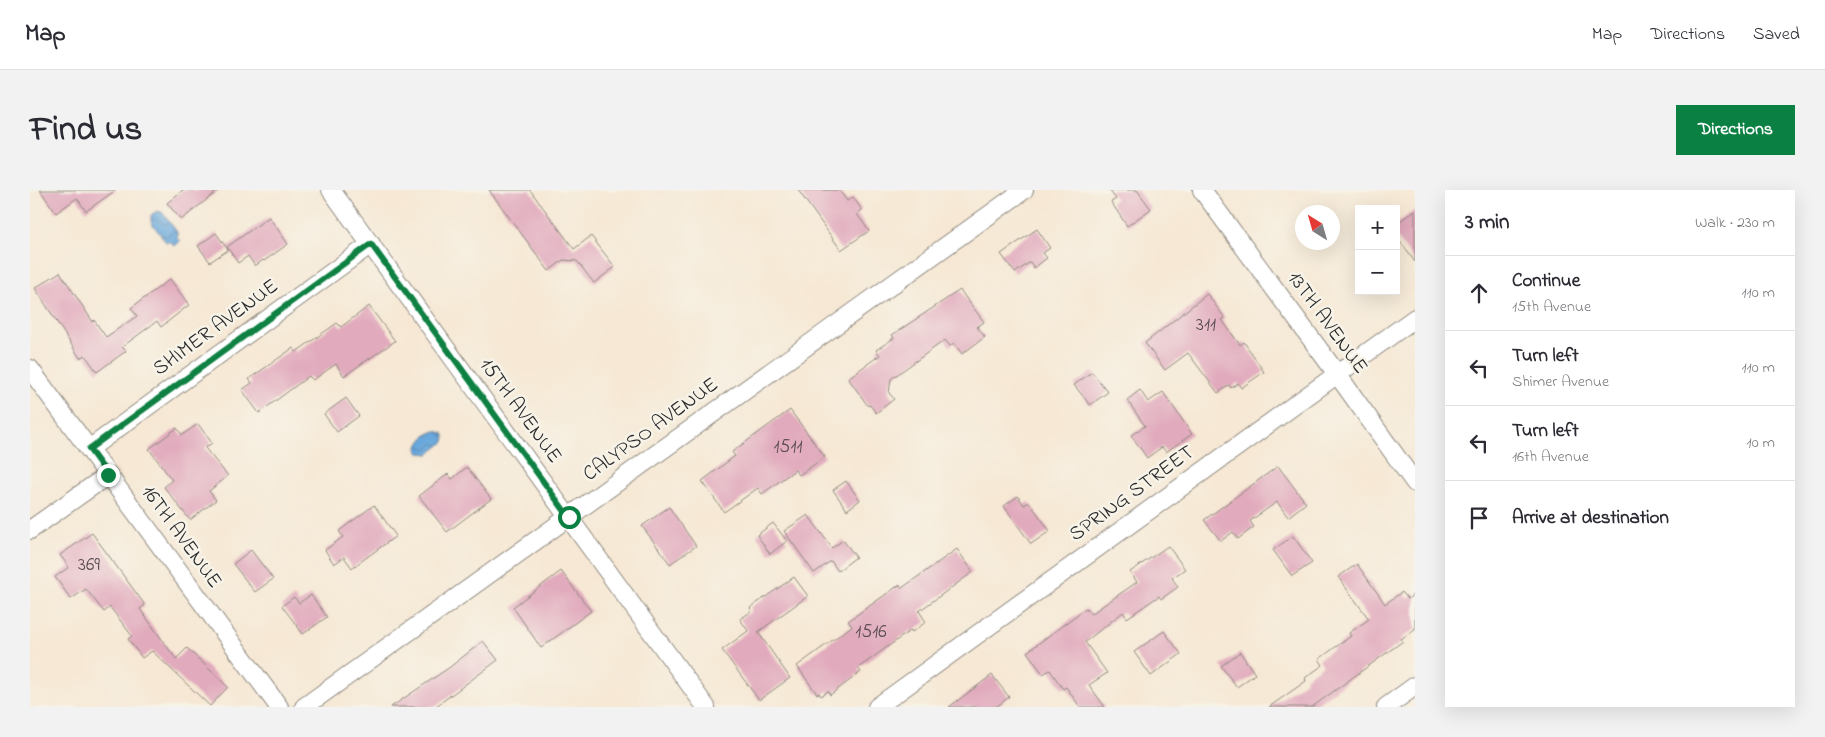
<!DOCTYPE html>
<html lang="en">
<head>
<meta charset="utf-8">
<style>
  :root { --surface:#fff; --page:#f2f2f3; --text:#2b2b33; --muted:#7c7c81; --line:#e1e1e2; --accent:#0b8043 }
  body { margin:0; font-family:"Indie Flower",sans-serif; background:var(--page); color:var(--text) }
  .controls { position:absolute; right:15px; top:15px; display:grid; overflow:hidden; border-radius:0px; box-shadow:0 5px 20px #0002 }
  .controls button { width:45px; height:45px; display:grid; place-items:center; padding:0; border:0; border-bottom:1px solid var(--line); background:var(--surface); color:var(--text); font:25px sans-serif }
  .compass { position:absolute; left:1265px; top:15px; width:45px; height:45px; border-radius:50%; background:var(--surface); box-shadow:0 5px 20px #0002; rotate:323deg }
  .stop { position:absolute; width:15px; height:15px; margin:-11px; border:4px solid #0b8043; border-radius:50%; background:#fff }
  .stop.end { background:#0b8043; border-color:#fff; box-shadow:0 1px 5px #0008 }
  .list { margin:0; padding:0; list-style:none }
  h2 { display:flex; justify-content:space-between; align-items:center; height:65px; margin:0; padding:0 20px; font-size:21px }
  h2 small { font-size:16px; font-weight:400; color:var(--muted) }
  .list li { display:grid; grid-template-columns:32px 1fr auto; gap:15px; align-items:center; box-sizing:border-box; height:75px; padding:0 20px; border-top:1px solid var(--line) }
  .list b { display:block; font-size:19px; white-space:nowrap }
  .list p { margin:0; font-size:16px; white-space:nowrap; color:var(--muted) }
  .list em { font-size:16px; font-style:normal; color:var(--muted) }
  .icon { flex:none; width:28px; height:28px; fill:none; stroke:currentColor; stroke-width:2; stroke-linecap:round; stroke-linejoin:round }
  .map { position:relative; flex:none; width:1385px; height:517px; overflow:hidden; border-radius:0px }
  header { display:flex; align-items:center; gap:30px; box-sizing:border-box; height:70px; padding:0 25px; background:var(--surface); border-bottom:1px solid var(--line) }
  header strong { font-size:24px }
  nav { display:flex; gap:28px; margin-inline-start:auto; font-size:18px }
  .intro { display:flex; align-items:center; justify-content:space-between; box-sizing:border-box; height:120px; padding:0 30px }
  h1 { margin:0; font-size:35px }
  .button { padding:12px 22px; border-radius:0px; background:var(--accent); color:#fff; font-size:18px; font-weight:700 }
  main { display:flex; gap:30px; padding:0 30px }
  aside { flex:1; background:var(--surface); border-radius:0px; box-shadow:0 5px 20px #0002 }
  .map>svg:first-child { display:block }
  .water { fill:url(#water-waves); stroke:#4a6a84 }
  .building { fill:#e1aabd }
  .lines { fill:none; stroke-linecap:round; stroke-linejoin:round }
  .street-casing { stroke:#908a80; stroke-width:20 }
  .street { stroke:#fff; stroke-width:18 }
  .route { stroke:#0b8043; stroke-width:6 }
  .labels { text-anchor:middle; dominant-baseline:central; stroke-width:5; stroke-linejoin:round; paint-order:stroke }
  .number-label { font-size:19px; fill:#584b50 }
  .street-label { font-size:21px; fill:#2b2b2b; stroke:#f7f3e8 }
</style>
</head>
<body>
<header>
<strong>Map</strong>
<nav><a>Map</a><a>Directions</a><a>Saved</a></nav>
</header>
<div class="intro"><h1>Find us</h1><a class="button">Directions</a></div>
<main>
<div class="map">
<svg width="1385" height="517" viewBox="0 0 1385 517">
  <defs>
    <pattern id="water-waves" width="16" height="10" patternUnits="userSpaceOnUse" patternTransform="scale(1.25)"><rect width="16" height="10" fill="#69a8dc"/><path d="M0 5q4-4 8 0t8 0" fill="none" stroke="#5789b3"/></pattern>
  </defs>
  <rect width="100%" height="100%" fill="#f7f3e8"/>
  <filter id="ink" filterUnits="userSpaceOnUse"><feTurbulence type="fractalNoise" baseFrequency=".02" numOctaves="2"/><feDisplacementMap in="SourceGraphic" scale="10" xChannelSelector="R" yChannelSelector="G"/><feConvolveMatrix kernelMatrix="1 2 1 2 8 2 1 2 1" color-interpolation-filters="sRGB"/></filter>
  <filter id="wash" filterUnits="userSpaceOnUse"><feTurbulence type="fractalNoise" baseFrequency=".0096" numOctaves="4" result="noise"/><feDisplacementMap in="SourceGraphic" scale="20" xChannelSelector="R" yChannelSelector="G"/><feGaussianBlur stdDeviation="1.12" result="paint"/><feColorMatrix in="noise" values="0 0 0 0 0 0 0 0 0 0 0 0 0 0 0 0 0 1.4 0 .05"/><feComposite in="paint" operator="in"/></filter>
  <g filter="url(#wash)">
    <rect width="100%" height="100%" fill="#f6e8d4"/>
    <path class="water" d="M127 21 132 22 147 42V48L150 51 144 56 141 52H136L121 32V25Z
      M406 241 413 243 415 247 414 252 399 264 389 263 387 260C389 250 397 243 406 241Z"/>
    <g id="blocks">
      <path class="building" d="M10 0H86L56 21 47 8 26 23Z
        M153 0H189L151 30 137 13Z
        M459 0H500L544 59 561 46 585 77 564 93 547 71 533 70 519 81Z
        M768 0H809L817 11 823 7 832 20 827 24 839 41 811 60Z
        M1079 0H1107L1121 19 1097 36 1081 12 1086 9Z
        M1385 20V72L1366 46V34Z
        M239 27 258 54 234 71 233 70 225 76 218 66 208 73 197 57Z
        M1007 39 1020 58 1013 63 1017 68 1004 78 1000 72 985 83 971 64Z
        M186 43 198 60 180 72 168 56Z
        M30 82 63 132 64 130 76 147 107 126 101 118 140 89 159 115 131 137 127 131 92 157 96 161 67 182 55 165 50 168 5 98Z
        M930 100 954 132 947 137 955 147 932 164 924 153 920 156 915 150 861 189 859 203 864 209 846 223 840 215 838 216 818 188 850 165 846 160 864 148 862 145Z
        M1177 104 1195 128 1192 130 1210 155 1214 152 1234 182 1211 198 1208 193 1201 198 1199 195 1188 203 1158 163 1135 180 1115 153Z
        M339 116 365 151 314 186 306 174 283 190 279 186 229 223 212 200 222 193 219 189 263 158 266 162 307 133 311 137Z
        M1062 182 1078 202 1060 215 1044 195Z
        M1110 200 1118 212 1133 202 1162 244 1136 262 1132 257 1117 268 1101 245 1115 236 1097 210Z
        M316 208 329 226 307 242 294 224Z
        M760 220 795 267 769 285 765 280 732 304 728 298 694 322 672 291 705 266 702 262Z
        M168 234 182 253 175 258 198 286 179 301 186 310 160 330 134 297 142 290 119 259 147 238 152 245Z
        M1248 276 1276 313 1258 327 1247 312 1220 331 1224 337 1208 349 1203 342 1191 351 1174 330Z
        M437 277 461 309 417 342 389 306 418 284 422 289Z
        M816 291 830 310 817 320 803 300Z
        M988 306 994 315 999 312 1020 341 1001 354 974 316Z
        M344 315 366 346 322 378 314 367 304 374 295 360 313 347 309 341Z
        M639 317 666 356 640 374 612 336Z
        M778 325 802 358 813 350 826 367 808 381 801 371 784 383 754 341Z
        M743 333 757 351 740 364 727 345Z
        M62 343 115 415 110 419 146 469 157 458 198 497 180 516 122 461 112 468 98 449 102 446 80 417 74 422 56 399 41 409 25 387 39 377 30 365Z
        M1263 346 1282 373 1262 386 1243 360Z
        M1138 356 1155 379 1142 388 1148 397 1131 409 1129 406 1097 428 1093 422 1055 452 1077 483 1059 495 1075 517H1050L1036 497 1033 499 1020 480 1013 484 997 462 1056 418 1061 424 1107 392 1100 382Z
        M927 359 943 382 889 421 896 432 882 442 881 440 828 478 831 482 800 505 798 501 791 506 789 503 787 504 767 476 822 436 818 431 838 417 869 395 872 398Z
        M221 360 243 389 225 402 203 374Z
        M1327 374 1355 414 1372 402 1378 409 1385 403V439L1371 449 1373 451 1282 517H1239L1276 491 1275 488 1293 475 1289 469 1321 446 1319 443 1339 429 1308 387Z
        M531 381 561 421 511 458 483 417Z
        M764 387 778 406 728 442 760 488 729 510 692 460 718 441 710 429 722 421 720 418Z
        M281 405 297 427 273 444 252 416 264 407 269 413Z
        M1134 441 1151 464 1121 486 1104 462Z
        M453 451 468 470 405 517H361L420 477Z
        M1210 462 1225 484 1207 497 1191 476Z
        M962 485 979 507 966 517H919Z"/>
    </g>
  </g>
  <g filter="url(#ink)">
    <use href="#blocks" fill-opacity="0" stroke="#908a80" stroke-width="1"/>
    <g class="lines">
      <defs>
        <path id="street" d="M301 0 676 517
          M1172 0 1307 184 1385 293
          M0 179 249 517
          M59 259 341 54
          M0 340 78 285
          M274 517 994 0
          M847 517 1385 128
          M1356 517 1385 496"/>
      </defs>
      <use href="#street" class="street-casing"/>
      <use href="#street" class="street"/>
    </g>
  </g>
  <g class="lines" filter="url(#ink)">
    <path class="route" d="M78 285 59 259 341 54 539 327"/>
  </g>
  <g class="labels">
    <g class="number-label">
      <text x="1176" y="135">311</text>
      <text x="758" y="257">1511</text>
      <text x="59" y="375">369</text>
      <text x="841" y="442">1516</text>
    </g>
    <g class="street-label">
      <text transform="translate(1297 133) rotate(54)">13TH AVENUE</text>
      <text transform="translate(186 138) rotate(-36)">SHIMER AVENUE</text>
      <text transform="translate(490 221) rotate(54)">15TH AVENUE</text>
      <text transform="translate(621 240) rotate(-36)">CALYPSO AVENUE</text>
      <text transform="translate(1102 304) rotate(-36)">SPRING STREET</text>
      <text transform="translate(151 347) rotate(54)">16TH AVENUE</text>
    </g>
  </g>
</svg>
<div class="controls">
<button>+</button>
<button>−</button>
</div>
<svg class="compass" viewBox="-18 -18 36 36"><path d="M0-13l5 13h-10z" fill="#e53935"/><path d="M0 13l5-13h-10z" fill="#7c7c81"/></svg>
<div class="stop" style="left:539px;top:327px"></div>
<div class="stop end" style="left:78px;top:285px"></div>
</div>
<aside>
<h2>3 min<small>Walk · 230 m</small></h2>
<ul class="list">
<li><svg class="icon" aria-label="ahead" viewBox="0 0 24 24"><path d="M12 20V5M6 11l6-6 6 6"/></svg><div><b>Continue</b><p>15th Avenue</p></div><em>110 m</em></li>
<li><svg class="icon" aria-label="left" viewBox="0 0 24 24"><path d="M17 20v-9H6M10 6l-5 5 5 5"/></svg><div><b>Turn left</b><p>Shimer Avenue</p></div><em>110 m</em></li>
<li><svg class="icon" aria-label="left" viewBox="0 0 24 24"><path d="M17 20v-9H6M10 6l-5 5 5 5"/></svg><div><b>Turn left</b><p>16th Avenue</p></div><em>10 m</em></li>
<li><svg class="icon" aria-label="arrive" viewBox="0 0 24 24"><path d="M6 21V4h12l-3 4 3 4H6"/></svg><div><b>Arrive at destination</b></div></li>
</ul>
</aside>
</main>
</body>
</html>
